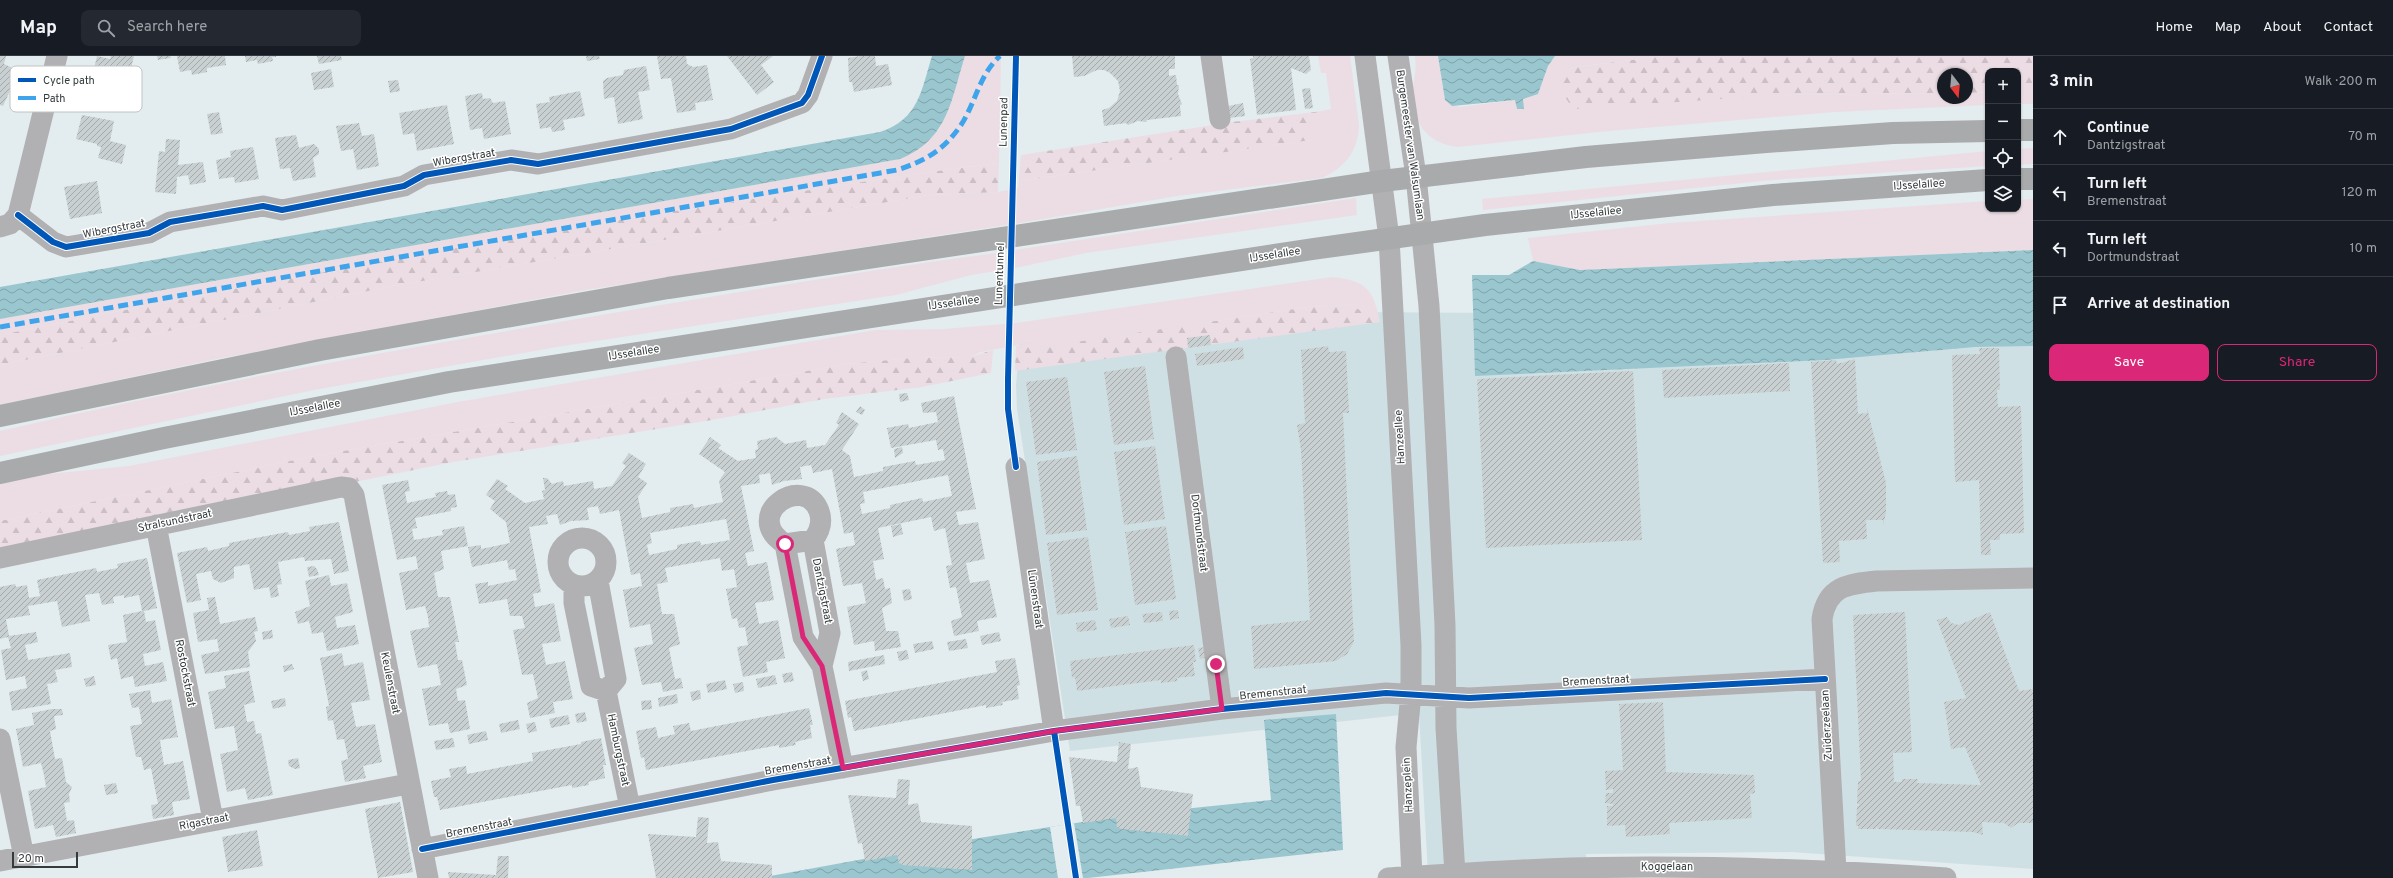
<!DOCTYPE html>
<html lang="en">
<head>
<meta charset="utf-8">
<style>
  :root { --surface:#171b24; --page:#242831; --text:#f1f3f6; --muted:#9ea1a6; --line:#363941; --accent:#db2777 }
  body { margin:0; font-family:Overpass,sans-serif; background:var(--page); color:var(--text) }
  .controls { position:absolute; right:12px; top:12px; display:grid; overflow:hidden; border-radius:8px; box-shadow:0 1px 3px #0004 }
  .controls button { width:36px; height:36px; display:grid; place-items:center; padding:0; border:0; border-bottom:1px solid var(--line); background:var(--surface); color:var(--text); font:20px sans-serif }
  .compass { position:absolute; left:1937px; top:12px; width:36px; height:36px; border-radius:50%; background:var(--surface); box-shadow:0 1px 3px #0004; rotate:164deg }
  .scale { position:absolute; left:12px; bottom:10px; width:66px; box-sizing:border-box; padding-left:4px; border:2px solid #343b3c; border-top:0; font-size:11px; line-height:14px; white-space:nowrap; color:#343b3c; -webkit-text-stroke:3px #fff; paint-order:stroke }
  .stop { position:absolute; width:12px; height:12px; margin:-9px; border:3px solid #db2777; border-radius:50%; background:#fff }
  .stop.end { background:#db2777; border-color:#fff; box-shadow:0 1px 4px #0008 }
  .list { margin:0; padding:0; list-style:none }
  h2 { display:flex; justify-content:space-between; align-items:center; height:52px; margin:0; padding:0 16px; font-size:17px }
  h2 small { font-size:13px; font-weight:400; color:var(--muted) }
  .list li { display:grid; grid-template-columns:26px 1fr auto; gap:12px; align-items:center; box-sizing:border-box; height:56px; padding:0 16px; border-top:1px solid var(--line) }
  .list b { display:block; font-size:15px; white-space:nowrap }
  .list p { margin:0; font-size:13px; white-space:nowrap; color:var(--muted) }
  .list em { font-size:13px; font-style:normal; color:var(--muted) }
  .actions { display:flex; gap:8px; padding:12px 16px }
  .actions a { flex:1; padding:9px 0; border:1px solid var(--accent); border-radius:8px; text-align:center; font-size:14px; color:var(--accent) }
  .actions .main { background:var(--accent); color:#fff }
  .icon { flex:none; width:22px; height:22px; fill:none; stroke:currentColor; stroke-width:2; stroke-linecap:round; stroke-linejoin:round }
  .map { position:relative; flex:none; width:2033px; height:822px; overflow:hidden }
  header { display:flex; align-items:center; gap:24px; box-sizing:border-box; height:56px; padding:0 20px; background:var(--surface); border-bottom:1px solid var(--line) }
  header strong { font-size:19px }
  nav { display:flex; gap:22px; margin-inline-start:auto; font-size:14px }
  .search { width:280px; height:36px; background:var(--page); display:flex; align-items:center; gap:10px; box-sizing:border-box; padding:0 14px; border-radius:8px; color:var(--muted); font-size:15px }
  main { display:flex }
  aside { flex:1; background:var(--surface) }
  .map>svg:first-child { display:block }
  .built { fill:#cfe0e4 }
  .grass { fill:#ecdde4 }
  .forest { fill:url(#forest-firs) }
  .water { fill:url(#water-waves) }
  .pier { fill:#e3ecee }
  .building { fill:url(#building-hatch); fill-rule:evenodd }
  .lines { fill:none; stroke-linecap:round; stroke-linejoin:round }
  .minor { stroke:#b1b0b2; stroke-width:21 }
  .major { stroke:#a8aaab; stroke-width:22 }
  .quiet { stroke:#3ea4ec; stroke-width:5; stroke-dasharray:10 5; stroke-linecap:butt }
  .cycleway-casing { stroke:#fff; stroke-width:8 }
  .cycleway { stroke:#0057b8; stroke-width:6 }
  .route { stroke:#db2777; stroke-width:5 }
  .labels { text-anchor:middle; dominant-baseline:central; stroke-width:3; stroke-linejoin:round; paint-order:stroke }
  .street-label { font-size:11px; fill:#343b3c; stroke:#fff }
  .key { fill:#fff; stroke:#c2c4c4; stroke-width:1 }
  .key-label { font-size:11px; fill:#343b3c }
</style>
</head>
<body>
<header>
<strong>Map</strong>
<div class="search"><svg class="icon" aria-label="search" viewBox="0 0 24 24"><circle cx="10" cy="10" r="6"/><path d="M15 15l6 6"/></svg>Search here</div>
<nav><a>Home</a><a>Map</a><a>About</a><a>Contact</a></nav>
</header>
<main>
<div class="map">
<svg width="2033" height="822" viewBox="0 0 2033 822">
  <defs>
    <pattern id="forest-firs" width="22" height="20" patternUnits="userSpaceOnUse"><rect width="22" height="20" fill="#ecdde4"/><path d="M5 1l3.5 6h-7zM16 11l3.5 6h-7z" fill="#cbbfc4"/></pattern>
    <pattern id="water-waves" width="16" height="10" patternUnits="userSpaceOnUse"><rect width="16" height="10" fill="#9ac7cf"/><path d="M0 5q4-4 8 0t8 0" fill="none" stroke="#7ea3a9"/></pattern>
    <pattern id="building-hatch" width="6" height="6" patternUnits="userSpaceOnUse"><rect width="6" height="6" fill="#c9d0d2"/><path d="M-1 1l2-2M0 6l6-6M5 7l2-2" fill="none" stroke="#a4aaac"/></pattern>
  </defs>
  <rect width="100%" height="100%" fill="#e3ecee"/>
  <path class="built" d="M2033 242V813L1791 796 1586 798 1587 822 1428 818 1419 657 1070 695 1017 353 1016 329 1020 282 1346 256 1505 257Z"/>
  <path class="grass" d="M965 0H1001L999 107C908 118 817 133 727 147 483 184 241 231 0 279V263L900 103 939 74Z
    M1318 0H1350L1359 69C1358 96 1345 111 1322 122L1177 140 1020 167 586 234 217 303 0 349V309L393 230 929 139 998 136 1018 132 1019 125 1310 84 1308 58 1331 53 1326 17H1321Z
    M1415 0H1438L1445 44 1460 51 1515 44 1517 53 1523 43 1538 38 1548 10 1555 0H1664L1576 11 1564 15 1781 39 1943 37V42H1967V37L1988 36V49L1835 56 1609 75 1457 91C1436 88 1420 77 1415 56 1414 51 1411 45 1412 40 1413 26 1417 15 1415 0Z
    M2018 35H2033V48H2018Z
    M2033 92V108L2018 109V93Z
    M1988 95V110L1772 124 1483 154 1482 143Z
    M1356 142 1357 159 1086 197 1015 212V194Z
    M2033 143V194L1580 214 1533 205 1528 182 1670 167 1988 145V153H2018V144Z
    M996 197V215L971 219 896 239 557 291 314 334 0 400V375C215 325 432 287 649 251 765 232 880 212 996 197Z
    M1332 221C1367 225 1373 233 1380 266L1351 249 1308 251 1043 291 1028 287 981 296 970 301 911 302 848 308 309 401 0 465V428L39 419 129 410 458 346 875 274 943 273 1016 267Z"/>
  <path class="forest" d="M1664 0H2033V35H2018V15H1988V36L1967 37V18H1943V37L1781 39 1575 53C1560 39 1563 34 1564 15L1577 11Z
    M1331 54 1308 58 1311 84 1019 125 1021 99 1232 66Z
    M999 107 998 136 929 139 393 230 0 309V279C241 231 483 184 727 147 817 133 908 118 999 107Z
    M1351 249 1380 266 1015 315 1016 290 1028 287 1043 291 1308 251Z
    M993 294 991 317 922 331 824 343 706 365 453 406 0 498V465L309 401 848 308 911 302 970 301Z"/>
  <path class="water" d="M932 0H965C951 44 948 84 900 103L0 263V231L880 76C919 63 921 35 932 0Z
    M1438 0H1555L1548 10 1538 38 1523 43 1524 53H1517L1515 44 1452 50 1445 44Z
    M2033 194V290L1975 291 1825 304 1475 320 1472 219H1509L1533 205 1580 214Z
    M1336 658 1343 794 1088 822H759L979 782 1134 758 1271 744 1264 664Z"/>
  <path class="pier" d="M1074 767 1083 822H1058L1050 771Z"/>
  <path class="building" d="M0 0H6L4 8 19 15 3 50 0 49Z
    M97 0 110 3 111 0H134L126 33 105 28 100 42 88 39Z
    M157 0H170L171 2 158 4Z
    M177 0H225L226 9 207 12V16L192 19 191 14 180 16Z
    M245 0H276V1H272L273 5 258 8 257 4 246 6Z
    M317 0H341L342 4 319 8Z
    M586 0H599L600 3 587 5Z
    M657 0H686L687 8 693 11 707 9 713 44 695 47 696 54 677 57 671 22 661 23Z
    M727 0H773L761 9 774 26 757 39Z
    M860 0H875L876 10 888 8 892 29 854 36 852 26H849L848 2Z
    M1072 0H1175V13H1169V20L1176 19 1177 29H1179L1178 38 1182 48 1180 49 1181 60 1147 64 1146 66 1138 65 1128 69 1126 67 1104 70 1102 54 1109 52 1117 45 1120 35 1118 25 1110 17 1104 14H1097L1084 20 1074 21Z
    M1253 0H1309L1311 14 1306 18 1291 12 1296 54 1257 59 1250 3 1253 2Z
    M646 10 650 34 638 36 643 63 618 68 614 41 604 43 603 25 607 22 623 19 624 14Z
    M331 13 334 31 314 34 311 17Z
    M398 24 400 35 390 37 388 25Z
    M1310 32 1313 52 1305 53 1302 33Z
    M580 35 585 60 563 64 565 74 552 76 551 71 540 73 536 48 550 46 549 41Z
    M482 37 483 43 490 42 493 47 505 45 511 78 484 83 482 72 470 74 465 40Z
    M1243 47 1245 60 1229 62 1228 50Z
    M447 49 454 88 417 95 414 77 403 79 399 57Z
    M219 56 223 77 211 79 207 58Z
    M82 59 114 65 110 85 126 89 122 108 98 102 101 91 97 90V88L76 83Z
    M359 67 362 80 374 78 379 110 357 114 353 93 341 95 336 70Z
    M296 79 299 92 314 88 319 93V98L313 102 316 121 293 125 290 112 280 113 275 82Z
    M166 83 180 84 178 109 203 106 206 126 190 129 188 119 177 121 176 138 155 136 159 95 165 96Z
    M253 91 259 123 235 127 234 121 219 123 216 104 231 101 230 95Z
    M97 125 102 157 70 163 64 131Z
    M1210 279 1211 289 1188 292 1187 282Z
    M1328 290 1329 296 1346 295 1349 357H1343L1354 586 1347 598 1336 605 1254 613 1251 570 1310 564 1301 394 1297 369 1305 367 1301 294Z
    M1243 291 1244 303 1197 310 1195 298Z
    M1979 292H1999L2000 334H1997L1998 351 2021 350 2024 477 2000 478V484H1990L1991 499H1981L1979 424 1955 426 1952 299 1980 298Z
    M1855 303 1858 358 1867 357V352L1886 427V457L1883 469V464H1866L1867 483 1839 485 1840 506 1823 507 1811 306 1836 304 1837 308Z
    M1789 307 1790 335 1664 342 1662 314Z
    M1145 310 1154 383 1114 389 1104 316Z
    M1633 315 1642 484 1486 492 1477 323Z
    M1067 321 1077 394 1036 399 1026 326Z
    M907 337 909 344 900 346 899 338Z
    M954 340 976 453 956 456 959 469 978 466 985 503 966 507 970 527 989 524 997 561 977 565 979 575 954 580 951 565 962 561 956 531 950 532 946 510 952 509 945 472 934 475 931 461 878 472 884 503 873 505 876 524 883 522 885 533 890 532 892 547 882 552 886 575H898L901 591 875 595 874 585 854 589 847 551 866 547 862 527 843 530 836 493 855 489 853 476 844 478 832 413 813 417 811 409 800 411 802 423 784 425 772 429 770 417 759 419 760 427 741 430 754 495 745 497 748 510 767 506 774 544 755 547 759 568 778 564 785 602 766 606 768 616 743 621 737 591 748 589 745 571 739 572 737 562 732 563 726 533 737 531 734 513 722 515 720 502 665 512 668 526 657 528 662 558H674L680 588 669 592 675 623 681 622 683 632 663 636 661 626 642 629 634 592 653 588 650 568 630 572 623 534 642 530 640 517 631 519 619 454 600 458 598 450 587 452 589 464 571 465 560 469 557 458 546 460 548 468 529 471 541 536 533 538 535 551 554 547 561 585 542 588 546 609 565 605 573 643 553 646 555 657 530 662 527 647 538 642 533 618 522 619 513 574 525 572 522 560H510L507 543 479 548 475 528 488 526V530L517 524 515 513 509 514 507 504 472 511 468 491 481 489V493L510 487 506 466 490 453 495 445 486 439 497 423 508 430 505 433 525 447 544 443 542 435 545 434 543 422H547L552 428 563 425 564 430 593 425 594 433 612 430 626 410 622 407 629 397 646 408 638 421 647 427 638 441 642 462 670 456V452L693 448 694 452 723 446 719 425 725 416 699 398 710 381 721 389 718 392 738 405 756 402 755 394 758 393 757 385 776 381 785 388 806 384 807 392 825 389 839 369 836 367 842 356 859 368 842 394 850 400 854 421 883 415V411L915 405 916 409 945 404 943 393 938 394 936 384 891 392 887 372 908 368 909 372 938 366 936 356 923 357 921 347ZM948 419 952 440 923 446 922 442 890 449V452L862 458 860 448 865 447 863 436ZM726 463 730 484 701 489 700 485 677 489V493L649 499 647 489 652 487 650 477Z
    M860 350 865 354 862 359 856 356Z
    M1155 390 1165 463 1124 469 1114 396Z
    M902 391 903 397 895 402 894 393Z
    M1077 400 1087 474 1046 479 1037 406Z
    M408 424 410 435 405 436 407 447 436 441 435 437 447 435 448 439 455 438 457 451 451 452V455L415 462 417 472 412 473 414 484 443 479 442 474 464 470 468 490 441 495 444 513 434 517 438 541H450L459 586H455L458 604H462L467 629 456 633 458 645 465 644 470 673 450 677 448 667 429 670 422 633 441 629 437 608 418 612 410 575 429 571 428 561 425 550 406 554 399 517 418 513 416 500 397 504 382 429Z
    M339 466 349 515 334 518 331 503 305 505 304 501 278 506 282 528 277 529 279 540 271 542 269 531 254 534 249 508 234 511V522L221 527 213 523 211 515 196 518 201 544 187 547 177 497 207 491 208 495 229 490V487L288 476 289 479 310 475 309 471Z
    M901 468 903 478 893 481 891 470Z
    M1166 470 1176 543 1135 549 1125 476Z
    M1088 481 1098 554 1057 559 1047 487Z
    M147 502 157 552 144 555 146 566 155 564 161 594 143 598 145 610 163 606 167 625 135 631 133 620 121 623 117 602 111 604 108 589 127 586 123 559 142 555 139 539 124 542V539L113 541 114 547 102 549 99 537 85 539 90 565 62 571 57 545 28 550 30 559 6 563 9 580 36 576 38 586 25 589 28 604 70 597 72 611 55 614 58 626 47 628 51 648 12 655 9 636 27 632 25 620 6 624 1 594 11 592 8 581 0 583V531L15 528 16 531 27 529 29 542 40 540 37 524 96 512 97 516 107 514 118 512 117 508Z
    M314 510 317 513 319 519 309 521 307 511Z
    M329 519 331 530 347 527 353 556 335 561 337 572 355 569 359 588 327 595 323 576 312 578 309 565 298 568 295 556 310 550 305 525Z
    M910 533 912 543 904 545 902 534Z
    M215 541 220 568 255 561 258 575 254 576 256 585 248 596 250 611 205 618 201 599 219 595 217 583 198 586 193 557 209 554 207 542Z
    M1178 554 1179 562 1170 564 1169 555Z
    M1162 556 1163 565 1144 567 1142 558Z
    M1905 556 1912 696 1893 697 1894 726H1902V723H1918L1917 727 1981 729 1965 691 1951 693 1944 646 1966 642 1937 564 1947 561 1951 567 1959 569 1990 556 2019 635 2033 633V767H2018L2011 772 2004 767 1982 766 1983 779 1973 776 1878 773 1876 770V773H1858V770H1856L1857 750H1859V748H1857L1858 725H1861L1853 559Z
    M1128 560 1130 569 1111 572 1109 563Z
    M1095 564 1097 574 1077 576 1076 567Z
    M272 574 273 582 263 584 262 576Z
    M999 576 1001 585 982 589 980 580Z
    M966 583 968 592 949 595 947 586Z
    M932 585 934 593 915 597 913 588Z
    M1194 589 1196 606H1193L1195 620 1177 622 1178 625 1161 627V624L1077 635 1075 621 1072 622 1070 605Z
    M1206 591 1208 601 1200 603 1198 592Z
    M907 594 909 603 899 605 897 596Z
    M342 597 344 610 363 606 370 644 351 647 356 671 375 668 382 706 363 710 366 722 345 726 341 705 348 703 344 683 337 684 333 664 328 665 326 651 329 650 320 602Z
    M884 599 885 608 849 615 848 606Z
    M1015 602 1020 629 1017 630 1019 643 1002 646 1003 649 986 652V649L854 675 851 661 848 662 845 645 997 616 995 605Z
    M292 608 294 613 284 616 283 610Z
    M867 614 869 623 863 625 861 616Z
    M249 615 255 646 244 649 247 666 254 665 256 678 261 677 273 739 248 744 245 732 227 736 220 698 238 694 234 670 215 673 208 636 226 632 224 620Z
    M792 616 794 625 784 627 782 618Z
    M775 619 777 628 758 632 756 623Z
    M94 620 96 629 86 631 84 623Z
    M725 624 727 633 708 637 706 628Z
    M743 626 744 635 735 637 733 628Z
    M150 634 152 647 171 643 178 681 160 684 164 709 183 705 190 743 172 746 174 759 153 763 151 749 158 748 151 712 144 714 141 701H136L130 670 142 668 139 651 132 652 129 638Z
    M700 634 701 643 692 645 690 636Z
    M677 638 678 647 659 651 658 642Z
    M285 642 286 650 273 653 271 645Z
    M651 644 652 653 642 654 641 645Z
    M1663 646 1666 716 1754 719 1755 737 1750 738 1752 762 1669 767 1670 778 1626 781 1625 769 1607 770V750H1613V748L1605 747 1606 737H1613V733L1606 734 1605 715 1623 714 1619 648Z
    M809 652 813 669H810L812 682 795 686 796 689 779 692V689L646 714 644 701 641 702 636 675 656 671 658 682 675 678 673 670 689 667 691 675Z
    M52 653H62L63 659 54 660 56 673 50 675 55 703 62 702 66 726 72 731 69 738 70 746 64 747 67 765 74 764 76 777 56 781 53 769 35 773 28 735 46 731 44 719 41 707 23 711 16 673 34 669 32 657Z
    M585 656 587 665 577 667 575 658Z
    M568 659 570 668 551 672 549 663Z
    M518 664 520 673 501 677 499 668Z
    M535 666 537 675 528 677 526 668Z
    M486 675 488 684 469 688 467 679Z
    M453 682 455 691 436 694 434 685Z
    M601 682 606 709H603L605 722 588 726 589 729 572 732V729L440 754 437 741H434L431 725 451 721 449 713 466 710 467 718 533 705 532 697 581 688V686Z
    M1119 686 1131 688 1128 713 1138 711 1141 731 1193 738 1188 778 1190 780 1121 773 1117 771 1116 762 1083 767 1080 750H1076L1069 701 1117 706Z
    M298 702 300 712 295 713 289 710 288 704Z
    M898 723 910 724 908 749 918 747 921 766 972 770V814L903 809 899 807 897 799 865 805 862 787 858 788 848 739 896 742Z
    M116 727 118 737 106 739 104 729Z
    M400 746 413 816 378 822 365 753Z
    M698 761 709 762 707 787 718 786 721 805 772 809V822H656L648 778 696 781Z
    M257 774 263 810 228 816 222 781Z
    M498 800H509L508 822H449L448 816 496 819Z"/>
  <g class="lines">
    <path class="minor" d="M1211 0 1220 63
      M1365 0 1389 182 1411 589V637L1406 691 1412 821
      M1398 0 1416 120 1429 250 1445 569 1446 672 1455 818
      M18 159 53 186 66 191 149 177 170 166 263 150 282 154 404 130 424 119 511 104 538 108 731 73 802 47 808 39 822 0
      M0 171 10 168 18 159 57 0
      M1176 301 1222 653
      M1016 411 1054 675
      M156 469 213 764
      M558 506a24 24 0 1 1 48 0a24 24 0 1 1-48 0Z
      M813 484 785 488C740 459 804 416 819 455 823 466 820 475 813 484L830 577 822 610 843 712
      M785 488 803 581 822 610
      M0 502 341 431 349 432 354 439 428 822
      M598 525 616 623 606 635 630 752
      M574 529V547L591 630 606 635
      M0 683 24 801
      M422 793 773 724 1054 675 1222 653 1386 637 1469 642 1825 623
      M0 805 408 728
      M1836 815 1822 563C1827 530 1848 528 1877 525L2033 522
      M1388 822C1440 819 1492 815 1545 813 1679 808 1813 813 1946 822"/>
    <path class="major" d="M2018 74H2033
      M2018 123H2033
      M0 360 320 294 668 232 1382 125 1586 101 1766 86 1893 77 1988 75
      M0 417 164 382 449 326 1313 193 1485 169 1773 139 1988 124"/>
    <path class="quiet" d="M0 271 897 114C925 105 944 94 961 69 976 46 979 19 1000 0"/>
    <defs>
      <path id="cycleway" d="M1016 0 1008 323V353L1016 411
        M18 159 53 186 66 191 149 177 170 166 263 150 282 154 404 130 424 119 511 104 538 108 731 73 802 47 808 39 822 0
        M1054 675 1076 822
        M422 793 773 724 1054 675 1222 653 1386 637 1469 642 1825 623"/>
    </defs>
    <use href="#cycleway" class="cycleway-casing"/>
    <use href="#cycleway" class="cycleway"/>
  </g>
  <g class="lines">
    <path class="route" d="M785 488 803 581 822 610 843 712 1054 675 1222 653 1216 608"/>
  </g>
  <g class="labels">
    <g class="street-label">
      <text transform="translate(1004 66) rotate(-89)">Lunenpad</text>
      <text transform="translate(1410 89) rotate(82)">Burgemeester van Walsumlaan</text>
      <text transform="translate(464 102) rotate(-10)">Wibergstraat</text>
      <text transform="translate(1919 129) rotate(-4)">IJsselallee</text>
      <text transform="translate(1596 157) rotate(-6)">IJsselallee</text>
      <text transform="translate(114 173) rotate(-11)">Wibergstraat</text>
      <text transform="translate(1275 199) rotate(-9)">IJsselallee</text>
      <text transform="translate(1000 218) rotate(-88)">Lunentunnel</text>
      <text transform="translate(954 247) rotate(-8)">IJsselallee</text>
      <text transform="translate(634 297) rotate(-9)">IJsselallee</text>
      <text transform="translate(315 352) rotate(-11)">IJsselallee</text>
      <text transform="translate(1400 381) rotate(-93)">Hanzeallee</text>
      <text transform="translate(175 465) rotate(-12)">Stralsundstraat</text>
      <text transform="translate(1199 477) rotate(83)">Dortmundstraat</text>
      <text transform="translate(822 535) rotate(79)">Dantzigstraat</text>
      <text transform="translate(1035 543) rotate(82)">Lünenstraat</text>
      <text transform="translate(185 617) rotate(79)">Rostockstraat</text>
      <text transform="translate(1596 625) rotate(-3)">Bremenstraat</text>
      <text transform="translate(390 627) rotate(79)">Keulenstraat</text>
      <text transform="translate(1273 637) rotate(-6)">Bremenstraat</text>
      <text transform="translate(1827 669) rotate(-93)">Zuiderzeelaan</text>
      <text transform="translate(618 694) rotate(78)">Hamburgstraat</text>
      <text transform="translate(798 710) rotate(-10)">Bremenstraat</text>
      <text transform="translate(1408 729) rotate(-93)">Hanzeplein</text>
      <text transform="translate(204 766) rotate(-11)">Rigastraat</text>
      <text transform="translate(479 772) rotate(-11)">Bremenstraat</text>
      <text x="1667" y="811">Koggelaan</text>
    </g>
  </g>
  <rect x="10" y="10" width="132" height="46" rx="6" class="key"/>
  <rect x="18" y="22" width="18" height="4" fill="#0057b8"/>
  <rect x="18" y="40" width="18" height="4" fill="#3ea4ec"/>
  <g class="key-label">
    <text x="43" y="28">Cycle path</text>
    <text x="43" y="46">Path</text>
  </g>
</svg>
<div class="controls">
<button>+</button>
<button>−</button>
<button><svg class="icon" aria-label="locate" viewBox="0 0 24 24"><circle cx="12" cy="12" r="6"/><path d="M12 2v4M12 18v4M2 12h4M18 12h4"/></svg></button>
<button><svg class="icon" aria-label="layers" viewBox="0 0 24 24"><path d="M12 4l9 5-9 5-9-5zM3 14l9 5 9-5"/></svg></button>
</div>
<svg class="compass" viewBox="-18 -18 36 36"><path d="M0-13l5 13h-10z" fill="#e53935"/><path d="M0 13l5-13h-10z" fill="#9ea1a6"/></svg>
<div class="scale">20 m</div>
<div class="stop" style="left:785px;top:488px"></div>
<div class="stop end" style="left:1216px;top:608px"></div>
</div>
<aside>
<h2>3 min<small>Walk · 200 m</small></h2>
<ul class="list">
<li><svg class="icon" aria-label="ahead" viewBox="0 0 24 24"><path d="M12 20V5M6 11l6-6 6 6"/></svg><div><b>Continue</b><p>Dantzigstraat</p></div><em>70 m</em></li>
<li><svg class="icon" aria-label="left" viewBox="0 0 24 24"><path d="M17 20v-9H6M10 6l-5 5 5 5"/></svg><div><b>Turn left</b><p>Bremenstraat</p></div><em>120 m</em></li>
<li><svg class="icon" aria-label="left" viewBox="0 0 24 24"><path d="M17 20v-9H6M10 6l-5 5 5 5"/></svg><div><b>Turn left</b><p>Dortmundstraat</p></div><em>10 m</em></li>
<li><svg class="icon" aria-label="arrive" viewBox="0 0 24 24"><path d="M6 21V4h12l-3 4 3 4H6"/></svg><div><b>Arrive at destination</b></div></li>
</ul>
<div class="actions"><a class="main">Save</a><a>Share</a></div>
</aside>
</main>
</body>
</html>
